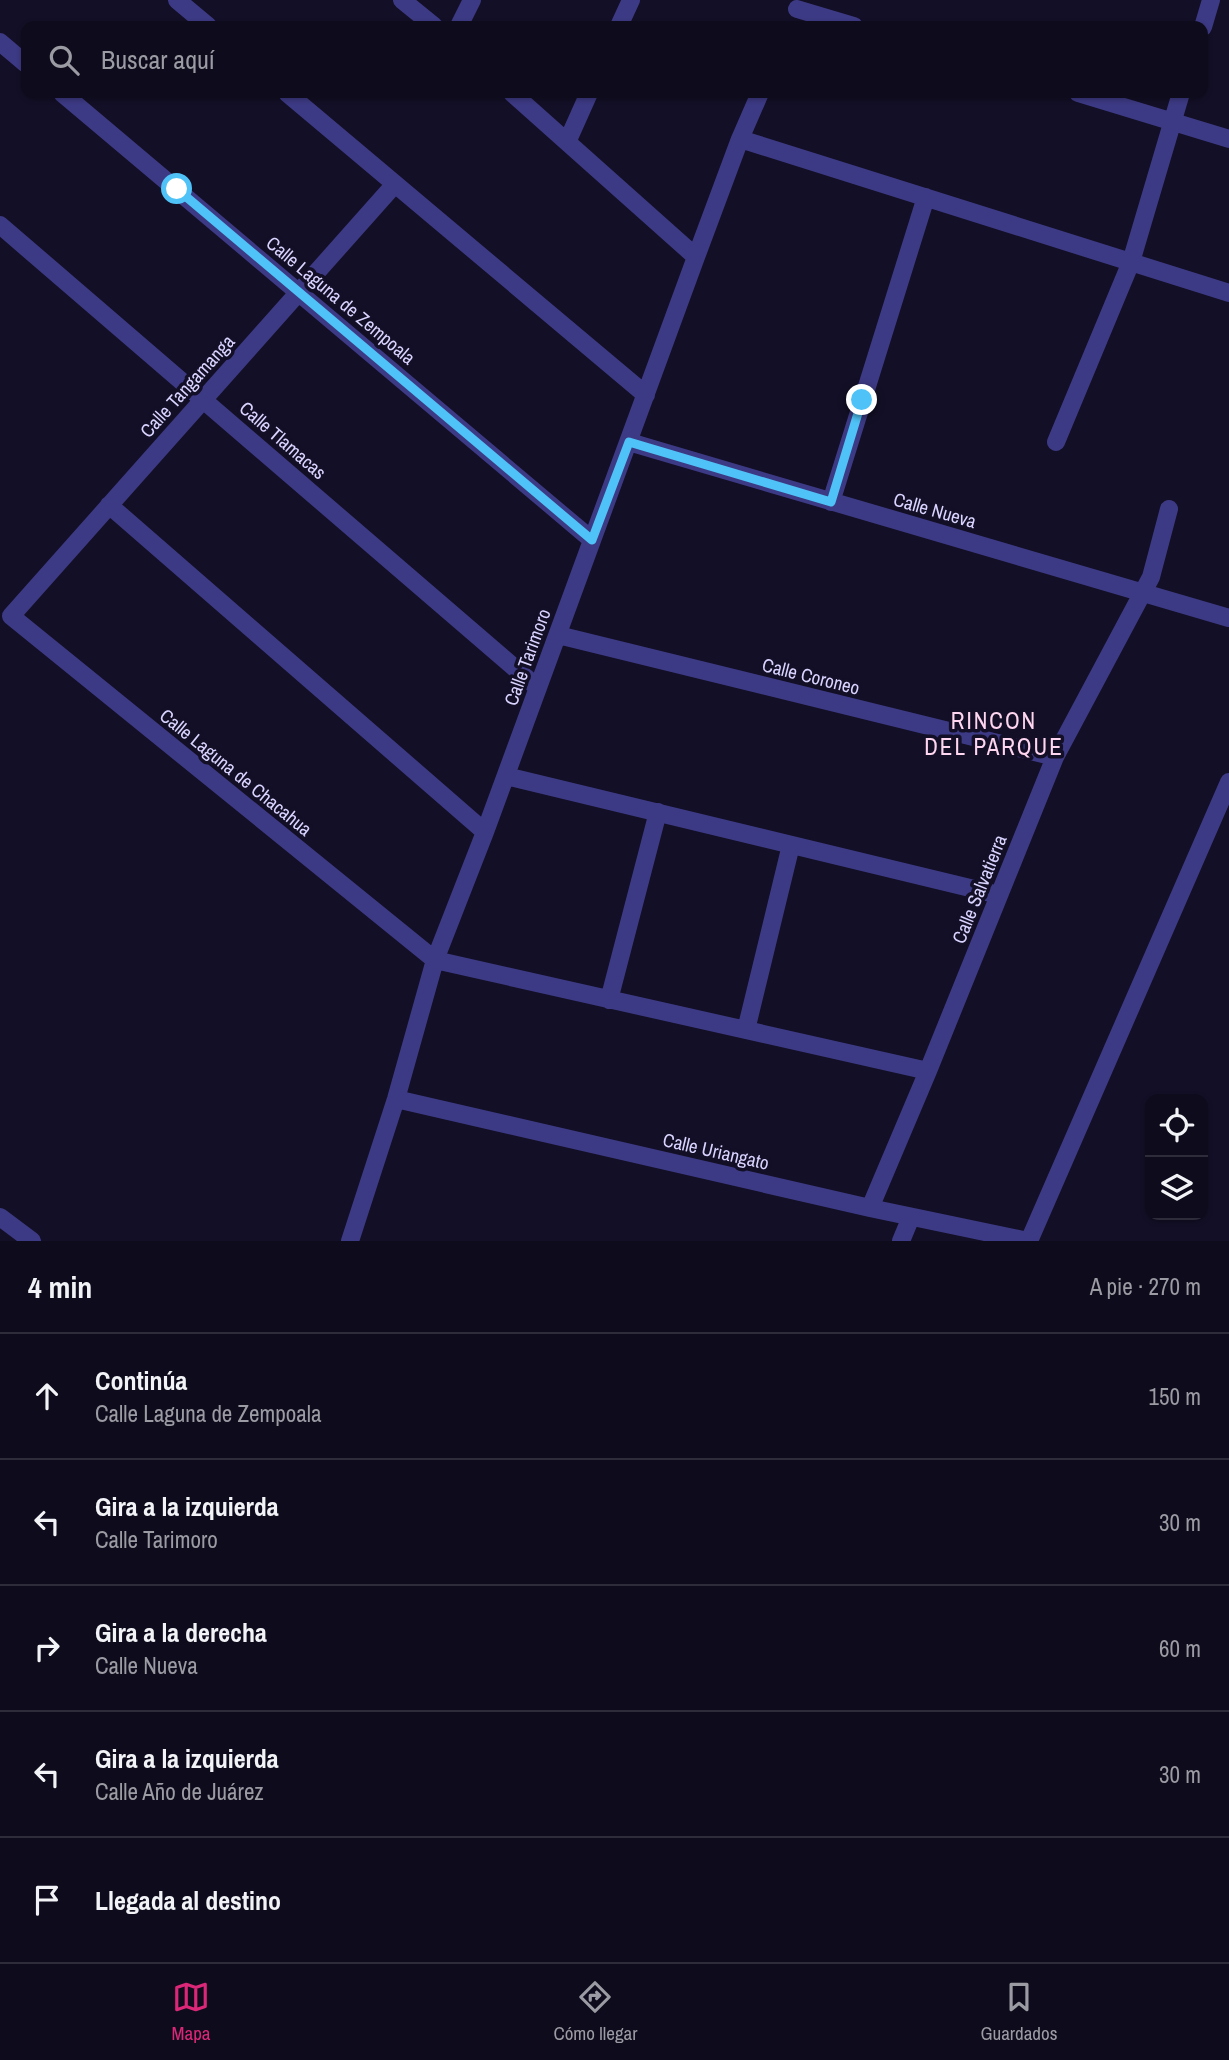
<!DOCTYPE html>
<html lang="es">
<head>
<meta charset="utf-8">
<style>
  :root { --surface:#0e0b1c; --page:#1c1929; --text:#f1f3f6; --muted:#9b9ba3; --line:#2e2b3b; --accent:#db2777 }
  body { margin:0; font-family:"Archivo Narrow",sans-serif; background:var(--page); color:var(--text) }
  .controls { position:absolute; right:21px; bottom:21px; display:grid; overflow:hidden; border-radius:14px; box-shadow:0 2px 5px #0004 }
  .controls button { width:63px; height:63px; display:grid; place-items:center; padding:0; border:0; border-bottom:2px solid var(--line); background:var(--surface); color:var(--text); font:35px sans-serif }
  .stop { position:absolute; width:21px; height:21px; margin:-16px; border:5px solid #4fc3f7; border-radius:50%; background:#fff }
  .stop.end { background:#4fc3f7; border-color:#fff; box-shadow:0 2px 7px #0008 }
  .list { margin:0; padding:0; list-style:none }
  h2 { display:flex; justify-content:space-between; align-items:center; height:91px; margin:0; padding:0 28px; font-size:30px }
  h2 small { font-size:23px; font-weight:400; color:var(--muted) }
  .list li { display:grid; grid-template-columns:46px 1fr auto; gap:21px; align-items:center; box-sizing:border-box; height:126px; padding:0 28px; border-top:2px solid var(--line) }
  .list b { display:block; font-size:26px; white-space:nowrap }
  .list p { margin:0; font-size:23px; white-space:nowrap; color:var(--muted) }
  .list em { font-size:23px; font-style:normal; color:var(--muted) }
  .icon { flex:none; width:38px; height:38px; fill:none; stroke:currentColor; stroke-width:2; stroke-linecap:round; stroke-linejoin:round }
  .map { position:relative; flex:none; width:1229px; height:1241px; overflow:hidden }
  .search { position:absolute; background:var(--surface); box-shadow:0 2px 5px #0004; left:21px; right:21px; top:21px; height:77px; display:flex; align-items:center; gap:18px; box-sizing:border-box; padding:0 24px; border-radius:14px; color:var(--muted); font-size:26px }
  .sheet { height:721px; background:var(--surface) }
  nav { display:flex; justify-content:space-around; align-items:center; box-sizing:border-box; height:98px; border-top:2px solid var(--line); background:var(--surface); font-size:19px; color:var(--muted) }
  nav a { display:grid; justify-items:center; gap:4px }
  nav .on { color:var(--accent) }
  .map>svg:first-child { display:block }
  .lines { fill:none; stroke-linecap:round; stroke-linejoin:round }
  .minor { stroke:#3d3a85; stroke-width:18 }
  .route { stroke:#4fc3f7; stroke-width:9 }
  .labels { text-anchor:middle; dominant-baseline:central; stroke-width:7; stroke-linejoin:round; paint-order:stroke }
  .street-label { font-size:19px; fill:#d9d4ff; stroke:#130f26 }
  .quarter-label { font-size:23px; letter-spacing:2px; fill:#ffd6f0; stroke:#130f26 }
</style>
</head>
<body>
<div class="map">
<svg width="1229" height="1241" viewBox="0 0 1229 1241">
  <rect width="100%" height="100%" fill="#130f26"/>
  <g class="lines">
    <path class="minor" d="M177 0 208 26
      M402 0 434 26
      M797 9 854 26
      M459 26 472 0
      M619 26 631 0
      M1203 27 1211 0
      M0 42 26 64
      M62 93 592 540
      M287 93 646 395
      M512 93 696 257
      M1078 93 1229 139
      M740 139 1229 293
      M568 140 589 93
      M395 184 11 616 435 960 928 1071
      M0 225 538 688
      M629 442 1229 618
      M1056 442 1131 262 1181 93
      M831 502 926 197
      M109 505 485 832
      M558 635 1055 757
      M506 776 999 895
      M609 1000 658 812
      M746 1030 791 845
      M396 1099 870 1208 1028 1241
      M870 1208 928 1071 1055 757 1151 577 1169 509
      M0 1217 32 1241
      M350 1241 396 1099 435 960 485 832 696 257 740 139 760 93
      M901 1241 911 1217
      M1029 1241 1229 782"/>
  </g>
  <g class="lines">
    <path class="route" d="M177 189 592 540 629 442 831 502 862 400"/>
  </g>
  <g class="labels">
    <g class="street-label">
      <text transform="translate(341 300) rotate(40)">Calle Laguna de Zempoala</text>
      <text transform="translate(187 386) rotate(-48)">Calle Tangamanga</text>
      <text transform="translate(283 440) rotate(41)">Calle Tlamacas</text>
      <text transform="translate(935 510) rotate(16)">Calle Nueva</text>
      <text transform="translate(527 657) rotate(-70)">Calle Tarimoro</text>
      <text transform="translate(811 676) rotate(14)">Calle Coroneo</text>
      <text transform="translate(236 772) rotate(39)">Calle Laguna de Chacahua</text>
      <text transform="translate(979 889) rotate(-68)">Calle Salvatierra</text>
      <text transform="translate(716 1151) rotate(13)">Calle Uriangato</text>
    </g>
    <g class="quarter-label">
      <text x="994" y="720">RINCON<tspan x="994" dy="26">DEL PARQUE</tspan></text>
    </g>
  </g>
</svg>
<div class="controls">
<button><svg class="icon" aria-label="locate" viewBox="0 0 24 24"><circle cx="12" cy="12" r="6"/><path d="M12 2v4M12 18v4M2 12h4M18 12h4"/></svg></button>
<button><svg class="icon" aria-label="layers" viewBox="0 0 24 24"><path d="M12 4l9 5-9 5-9-5zM3 14l9 5 9-5"/></svg></button>
</div>
<div class="stop" style="left:177px;top:189px"></div>
<div class="stop end" style="left:862px;top:400px"></div>
<div class="search"><svg class="icon" aria-label="search" viewBox="0 0 24 24"><circle cx="10" cy="10" r="6"/><path d="M15 15l6 6"/></svg>Buscar aquí</div>
</div>
<section class="sheet">
<h2>4 min<small>A pie · 270 m</small></h2>
<ul class="list">
<li><svg class="icon" aria-label="ahead" viewBox="0 0 24 24"><path d="M12 20V5M6 11l6-6 6 6"/></svg><div><b>Continúa</b><p>Calle Laguna de Zempoala</p></div><em>150 m</em></li>
<li><svg class="icon" aria-label="left" viewBox="0 0 24 24"><path d="M17 20v-9H6M10 6l-5 5 5 5"/></svg><div><b>Gira a la izquierda</b><p>Calle Tarimoro</p></div><em>30 m</em></li>
<li><svg class="icon" aria-label="right" viewBox="0 0 24 24"><path d="M7 20v-9h11M14 6l5 5-5 5"/></svg><div><b>Gira a la derecha</b><p>Calle Nueva</p></div><em>60 m</em></li>
<li><svg class="icon" aria-label="left" viewBox="0 0 24 24"><path d="M17 20v-9H6M10 6l-5 5 5 5"/></svg><div><b>Gira a la izquierda</b><p>Calle Año de Juárez</p></div><em>30 m</em></li>
<li><svg class="icon" aria-label="arrive" viewBox="0 0 24 24"><path d="M6 21V4h12l-3 4 3 4H6"/></svg><div><b>Llegada al destino</b></div></li>
</ul>
</section>
<nav>
<a class="on"><svg class="icon" aria-label="map" viewBox="0 0 24 24"><path d="M3 6l6-2 6 2 6-2v14l-6 2-6-2-6 2zM9 4v14M15 6v14"/></svg>Mapa</a>
<a><svg class="icon" aria-label="directions" viewBox="0 0 24 24"><path d="M12 3l9 9-9 9-9-9zM9 14v-3h6M13 9l2 2-2 2"/></svg>Cómo llegar</a>
<a><svg class="icon" aria-label="saved" viewBox="0 0 24 24"><path d="M7 4h10v16l-5-4-5 4z"/></svg>Guardados</a>
</nav>
</body>
</html>
